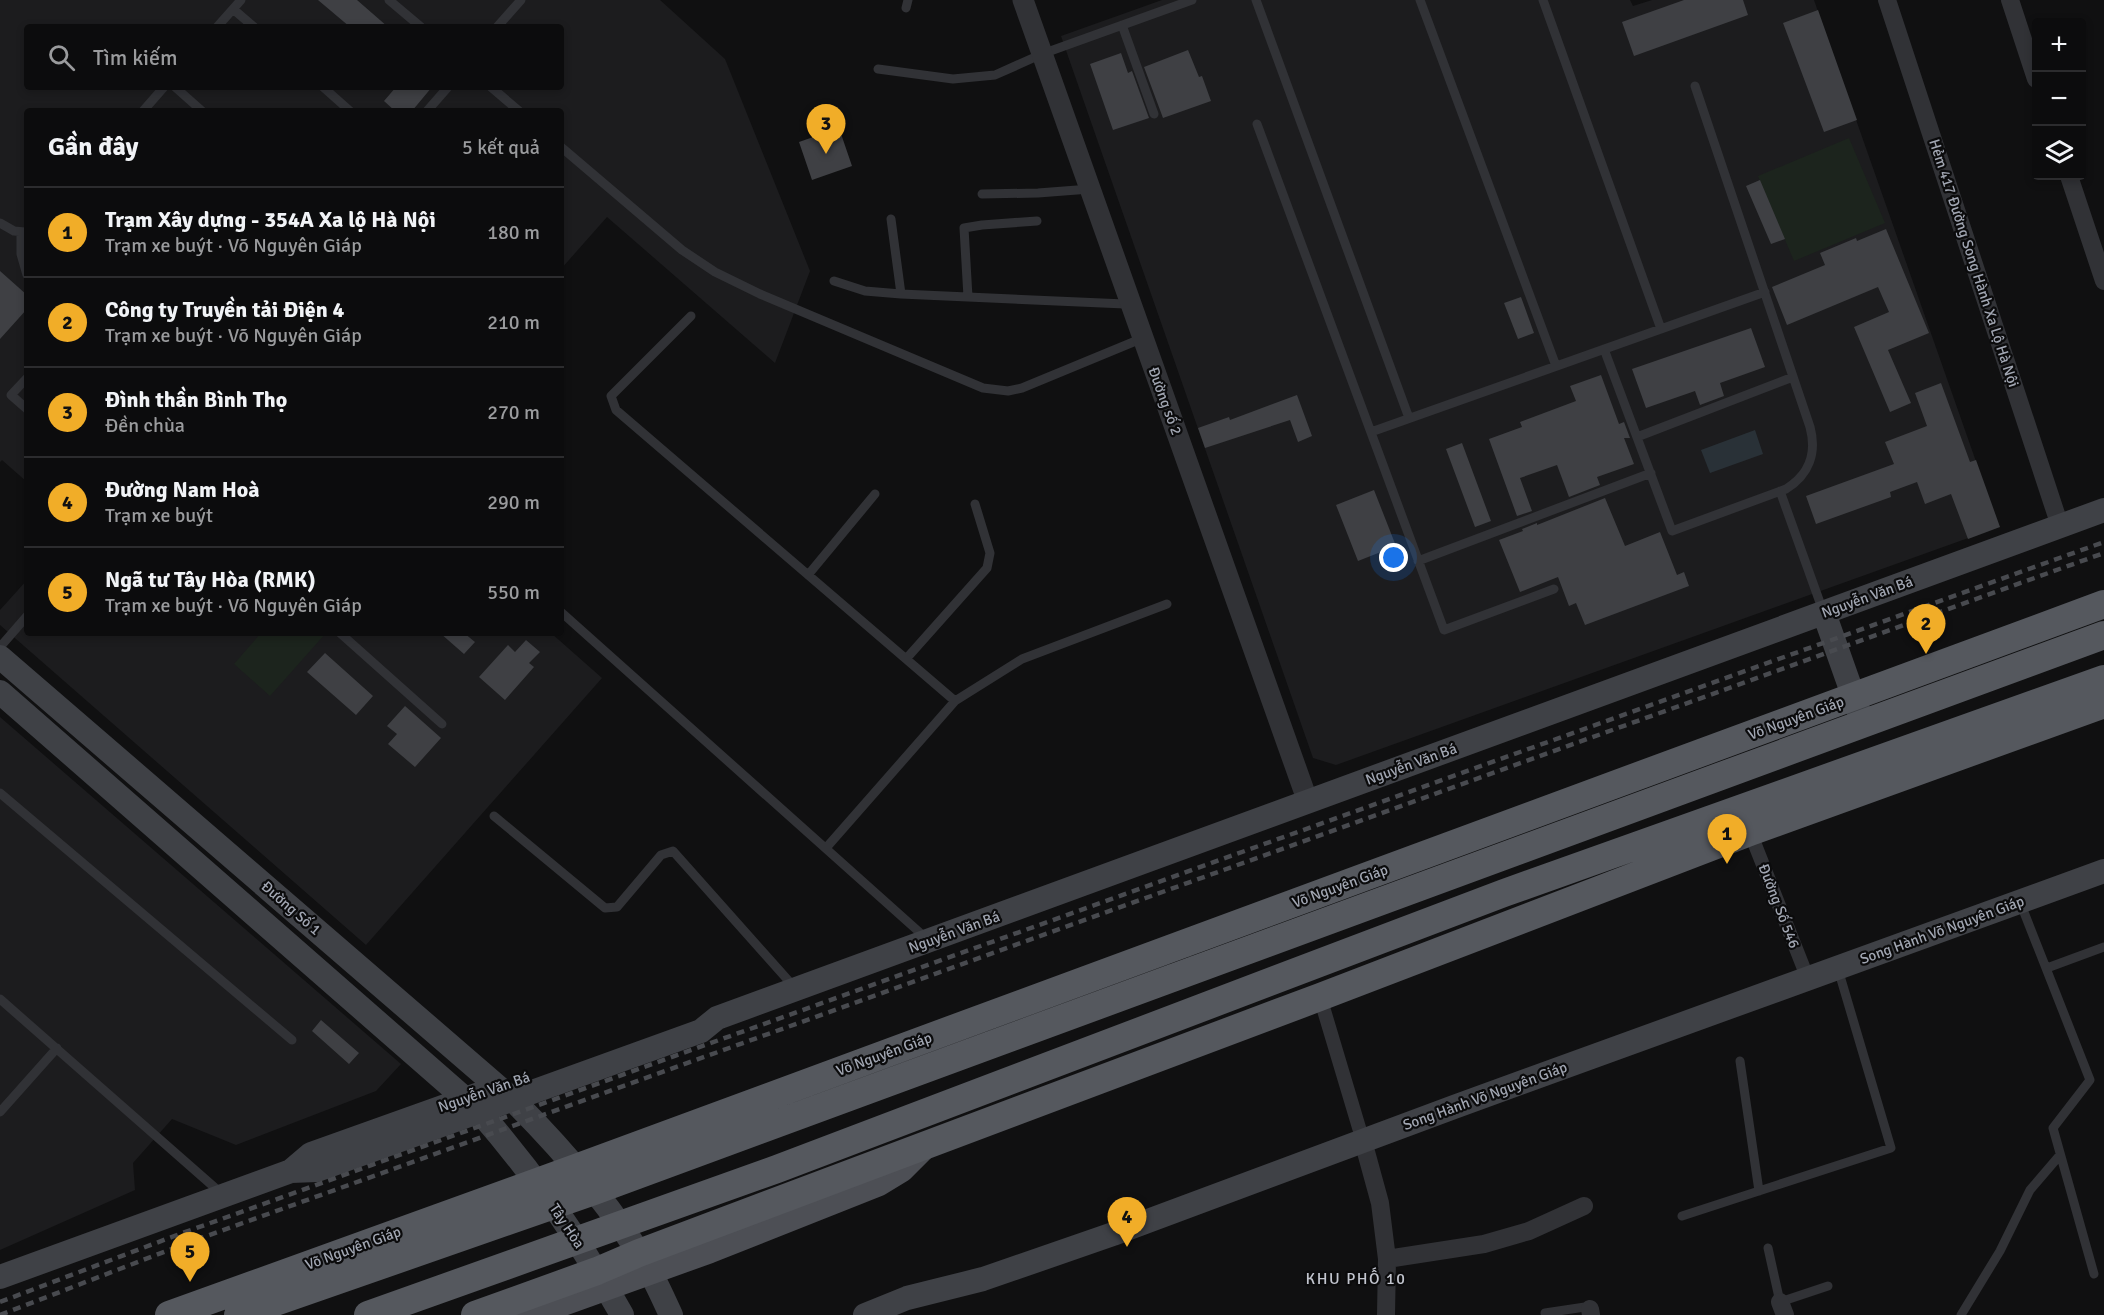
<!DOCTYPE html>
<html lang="vi">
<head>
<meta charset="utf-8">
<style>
  :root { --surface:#0c0c0d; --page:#151516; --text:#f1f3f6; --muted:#9a9b9d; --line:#2c2c2e; --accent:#f1ad28 }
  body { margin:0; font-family:Signika,sans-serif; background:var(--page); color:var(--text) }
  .controls { position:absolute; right:18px; top:18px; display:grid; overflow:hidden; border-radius:6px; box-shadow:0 3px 9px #0003 }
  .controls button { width:54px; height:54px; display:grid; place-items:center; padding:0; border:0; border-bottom:2px solid var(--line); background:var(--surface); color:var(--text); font:30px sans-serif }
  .you { position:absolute; left:1394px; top:558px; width:21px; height:21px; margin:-15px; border:4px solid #fff; border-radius:50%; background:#1a73e8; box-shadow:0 0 0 9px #1a73e833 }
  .badge { display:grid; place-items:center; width:39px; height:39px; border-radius:50%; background:var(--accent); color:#111; font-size:20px; font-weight:700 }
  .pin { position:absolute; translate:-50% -50px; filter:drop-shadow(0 2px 3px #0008) }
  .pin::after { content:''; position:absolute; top:32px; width:21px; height:18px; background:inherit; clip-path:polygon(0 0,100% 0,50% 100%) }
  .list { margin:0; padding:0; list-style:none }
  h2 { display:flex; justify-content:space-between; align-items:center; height:78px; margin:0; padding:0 24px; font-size:26px }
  h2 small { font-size:20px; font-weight:400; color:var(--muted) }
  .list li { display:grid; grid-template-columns:39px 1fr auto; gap:18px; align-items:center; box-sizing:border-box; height:90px; padding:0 24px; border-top:2px solid var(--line) }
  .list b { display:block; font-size:22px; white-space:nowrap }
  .list p { margin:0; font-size:20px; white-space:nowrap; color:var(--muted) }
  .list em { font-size:20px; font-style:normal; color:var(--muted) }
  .icon { flex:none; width:33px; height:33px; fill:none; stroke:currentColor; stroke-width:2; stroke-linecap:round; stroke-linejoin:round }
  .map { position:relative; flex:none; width:2104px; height:1315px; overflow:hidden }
  .search { position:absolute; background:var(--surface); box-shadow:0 3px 9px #0003; left:24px; top:24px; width:540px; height:66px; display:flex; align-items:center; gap:15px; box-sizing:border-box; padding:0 21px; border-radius:6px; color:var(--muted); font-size:22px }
  .panel { position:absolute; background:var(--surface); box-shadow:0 3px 9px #0003; left:24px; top:108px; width:540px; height:528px; border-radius:6px }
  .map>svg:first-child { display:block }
  .built { fill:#1c1c1e; fill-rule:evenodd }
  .green { fill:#1c241d }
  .water { fill:#293137 }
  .building { fill:#3f4044 }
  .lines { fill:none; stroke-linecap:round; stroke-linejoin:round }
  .service { stroke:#313236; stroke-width:9 }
  .pedestrian { stroke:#313236; stroke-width:14 }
  .minor { stroke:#313236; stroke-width:18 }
  .tertiary { stroke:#313236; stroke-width:21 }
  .secondary { stroke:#3f4146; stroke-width:24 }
  .primary { stroke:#4d4f55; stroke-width:27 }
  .trunk { stroke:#55585e; stroke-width:28 }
  .rail { stroke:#484a4f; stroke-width:4.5; stroke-dasharray:8 6; stroke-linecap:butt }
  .labels { text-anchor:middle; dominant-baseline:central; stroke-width:4.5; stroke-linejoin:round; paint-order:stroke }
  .street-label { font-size:15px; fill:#a1a6b2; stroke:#0b0b0c }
  .neighbourhood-label { font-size:16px; letter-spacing:1.5px; fill:#c2c5ce; stroke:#0b0b0c }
</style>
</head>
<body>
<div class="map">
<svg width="2104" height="1315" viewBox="0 0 2104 1315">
  <rect width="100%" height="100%" fill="#101011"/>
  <path class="built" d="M0 0H660L725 59 810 271 775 363 607 217 561 269V111H27V482L2 460 0 462ZM27 27H561V87H27Z
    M1162 0H1630L1633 6 1652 0H1814L1999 527 1336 765 1313 758 1061 36Z
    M27 580V633H551L602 678 366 945 0 625V610Z
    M0 717 401 1064 376 1091 236 1145 172 1119 133 1163 135 1190 0 1250Z"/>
  <path class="green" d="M1849 138 1885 223 1794 261 1758 176Z
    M261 633H326L270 696 234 664Z"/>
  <path class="water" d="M1755 430 1763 454 1710 473 1701 450Z"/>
  <path class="building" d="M318 0H357L388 27H350Z
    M1684 0H1743L1748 15 1634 56 1622 22Z
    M1818 10 1857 120 1824 132 1783 23Z
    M1188 50 1199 77 1202 76 1211 101 1163 118 1144 67Z
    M1121 53 1128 73 1132 71 1149 118 1113 130 1090 64Z
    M396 87H432L412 111H395L384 101Z
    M839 128 852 166 812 180 799 142Z
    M1760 180 1785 239 1771 244 1746 186Z
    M1886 229 1929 333 1888 350 1911 403 1890 412 1854 327 1889 312 1878 287 1787 325 1772 287 1825 265 1820 253 1856 238 1857 241Z
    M0 271 27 295V309L0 339Z
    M1521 297 1534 333 1518 339 1504 303Z
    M1751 328 1765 367 1720 383 1724 396 1700 405 1695 391 1646 408 1632 369Z
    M1601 375 1619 424 1624 422 1630 438H1624L1634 464 1597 477 1600 485 1569 497 1557 465 1520 478 1532 511 1517 516 1489 439 1522 427 1520 422 1576 401 1570 386Z
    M1941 383 1970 462 1976 460 2000 527 1968 539 1951 494 1925 504 1917 482 1890 492 1891 497 1816 524 1806 496 1894 464 1885 442 1927 426 1915 393Z
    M1297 395 1312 436 1298 442 1290 420 1205 448 1198 428 1229 417 1230 420Z
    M1462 443 1491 521 1475 527 1446 449Z
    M1374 490 1396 546 1358 561 1336 505Z
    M1605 498 1625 546 1660 532 1677 575 1684 572 1689 586 1585 625 1576 603 1569 606 1558 577 1520 592 1499 540 1523 531 1522 529 1537 523V525Z
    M440 633H464L475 642 464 654Z
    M526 640 540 652 529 663 534 667 505 700 479 677 508 645 515 652Z
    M325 653 373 696 356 715 307 672Z
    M405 706 441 738 415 767 388 744 397 734 387 726Z
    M321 1020 359 1053 349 1064 312 1031Z"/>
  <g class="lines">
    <path class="service" d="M389 0 421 27
      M1256 0 1409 418
      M1420 0 1556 366
      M1543 0 1661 329
      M906 8 908 0
      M233 9 254 27
      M1122 25 1154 114
      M217 27 241 0
      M497 27 521 0
      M878 69 953 79 995 75 1042 54 1192 0
      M175 87 202 111
      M323 87 350 111
      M491 87 519 111
      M143 111 164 87
      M427 111 448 87
      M1257 124 1444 630 1554 589
      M561 147 682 250 715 272 760 294 983 388 1008 391 1022 388 1143 338
      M982 194 1038 193 1090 189
      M891 219 901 294
      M0 223 14 231 25 232
      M21 232V254L27 275
      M834 281 865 291 901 294 1125 304 1129 306
      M968 297 964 228 982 225 1037 221
      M691 316 611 396 616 410 955 701
      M1604 349 1672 531 1786 489C1809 475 1817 453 1810 427L1695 86
      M27 378 11 395 27 409
      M1371 432 1765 292
      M1637 437 1793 377
      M1780 491 1823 611
      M1418 561 1651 473
      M808 575 875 494
      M561 612 927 939
      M340 633 442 724
      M0 647 27 616
      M906 659 987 568 990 553 975 504
      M0 793 292 1040
      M494 816 605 908 617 907 661 855 673 851 795 988
      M826 848 955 701 1022 659 1167 604
      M2020 902 2090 1080 2053 1128 2094 1274
      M2047 968 2104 947
      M0 999 222 1194
      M1740 1061 1759 1191
      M0 1112 57 1048
      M1682 1216 1891 1148 1838 969
      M1768 1248 1780 1302 1828 1286
      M1545 1313 1585 1307 1590 1309
      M1961 1315 2000 1251 2030 1190 2060 1155"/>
    <path class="pedestrian" d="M1750 832 1808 979
      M1320 997 1363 1141"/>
    <path class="minor" d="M1887 0 2060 526
      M2010 0 2036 79
      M2069 176 2104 281
      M1363 1141 1380 1203 1387 1259 1386 1315
      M1387 1259 1484 1244 1529 1231 1584 1206
      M1780 1302 1785 1315
      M1590 1309 1591 1315"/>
    <path class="tertiary" d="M1023 0 1308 802"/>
    <path class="secondary" d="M1824 613 1859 712
      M0 657 512 1099C563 1150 613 1207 649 1270 657 1284 664 1300 671 1315
      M0 692 479 1111C535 1175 581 1242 622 1315
      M291 1171 311 1154 479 1094
      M0 1277 291 1171 317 1170 701 1031 717 1018 2104 510
      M865 1315 907 1298 983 1279 1113 1234 1454 1107 2104 871"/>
    <path class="primary" d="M528 1315 709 1250 878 1183 901 1169 923 1147"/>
    <path class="trunk" d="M169 1315 576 1168 2104 604
      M238 1315 594 1191 2104 635
      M368 1315 777 1169 1504 893 2104 679
      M475 1315 597 1271 639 1253 1320 997 1750 832 2104 704"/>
    <path class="rail" d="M0 1302 177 1235 2104 542
      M0 1315 182 1245 2104 553"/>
  </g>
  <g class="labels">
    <g class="street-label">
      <text transform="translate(1974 263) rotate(72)">Hẻm 417 Đường Song Hành Xa Lộ Hà Nội</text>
      <text transform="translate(1165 401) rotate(70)">Đường số 2</text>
      <text transform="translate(1867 597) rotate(-20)">Nguyễn Văn Bá</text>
      <text transform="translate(1796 718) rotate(-20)">Võ Nguyên Giáp</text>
      <text transform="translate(1411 764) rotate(-20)">Nguyễn Văn Bá</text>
      <text transform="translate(1340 886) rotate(-20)">Võ Nguyên Giáp</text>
      <text transform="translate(1779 906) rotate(69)">Đường Số 546</text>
      <text transform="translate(291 908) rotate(41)">Đường Số 1</text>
      <text transform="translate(1942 930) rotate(-20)">Song Hành Võ Nguyên Giáp</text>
      <text transform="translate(954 932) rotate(-20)">Nguyễn Văn Bá</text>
      <text transform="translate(884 1054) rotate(-20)">Võ Nguyên Giáp</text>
      <text transform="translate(484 1092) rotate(-19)">Nguyễn Văn Bá</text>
      <text transform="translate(1485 1096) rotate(-20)">Song Hành Võ Nguyên Giáp</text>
      <text transform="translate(567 1226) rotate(56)">Tây Hòa</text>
      <text transform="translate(353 1248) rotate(-20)">Võ Nguyên Giáp</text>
    </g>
    <g class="neighbourhood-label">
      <text x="1356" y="1279">KHU PHỐ 10</text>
    </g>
  </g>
</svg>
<div class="controls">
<button>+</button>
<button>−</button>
<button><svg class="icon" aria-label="layers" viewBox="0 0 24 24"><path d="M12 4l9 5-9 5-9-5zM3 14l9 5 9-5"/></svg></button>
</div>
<div class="you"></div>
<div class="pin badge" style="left:1727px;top:864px">1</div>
<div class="pin badge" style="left:1926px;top:654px">2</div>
<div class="pin badge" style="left:826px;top:154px">3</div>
<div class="pin badge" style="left:1127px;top:1247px">4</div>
<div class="pin badge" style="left:190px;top:1282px">5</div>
<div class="search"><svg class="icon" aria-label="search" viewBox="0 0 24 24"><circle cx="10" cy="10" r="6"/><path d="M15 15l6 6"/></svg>Tìm kiếm</div>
<section class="panel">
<h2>Gần đây<small>5 kết quả</small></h2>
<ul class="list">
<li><span class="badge">1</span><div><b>Trạm Xây dựng - 354A Xa lộ Hà Nội</b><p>Trạm xe buýt · Võ Nguyên Giáp</p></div><em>180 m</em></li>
<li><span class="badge">2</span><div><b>Công ty Truyền tải Điện 4</b><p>Trạm xe buýt · Võ Nguyên Giáp</p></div><em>210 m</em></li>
<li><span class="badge">3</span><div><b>Đình thần Bình Thọ</b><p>Đền chùa</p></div><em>270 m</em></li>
<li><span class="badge">4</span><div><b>Đường Nam Hoà</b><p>Trạm xe buýt</p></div><em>290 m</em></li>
<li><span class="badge">5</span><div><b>Ngã tư Tây Hòa (RMK)</b><p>Trạm xe buýt · Võ Nguyên Giáp</p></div><em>550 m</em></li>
</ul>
</section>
</div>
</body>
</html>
